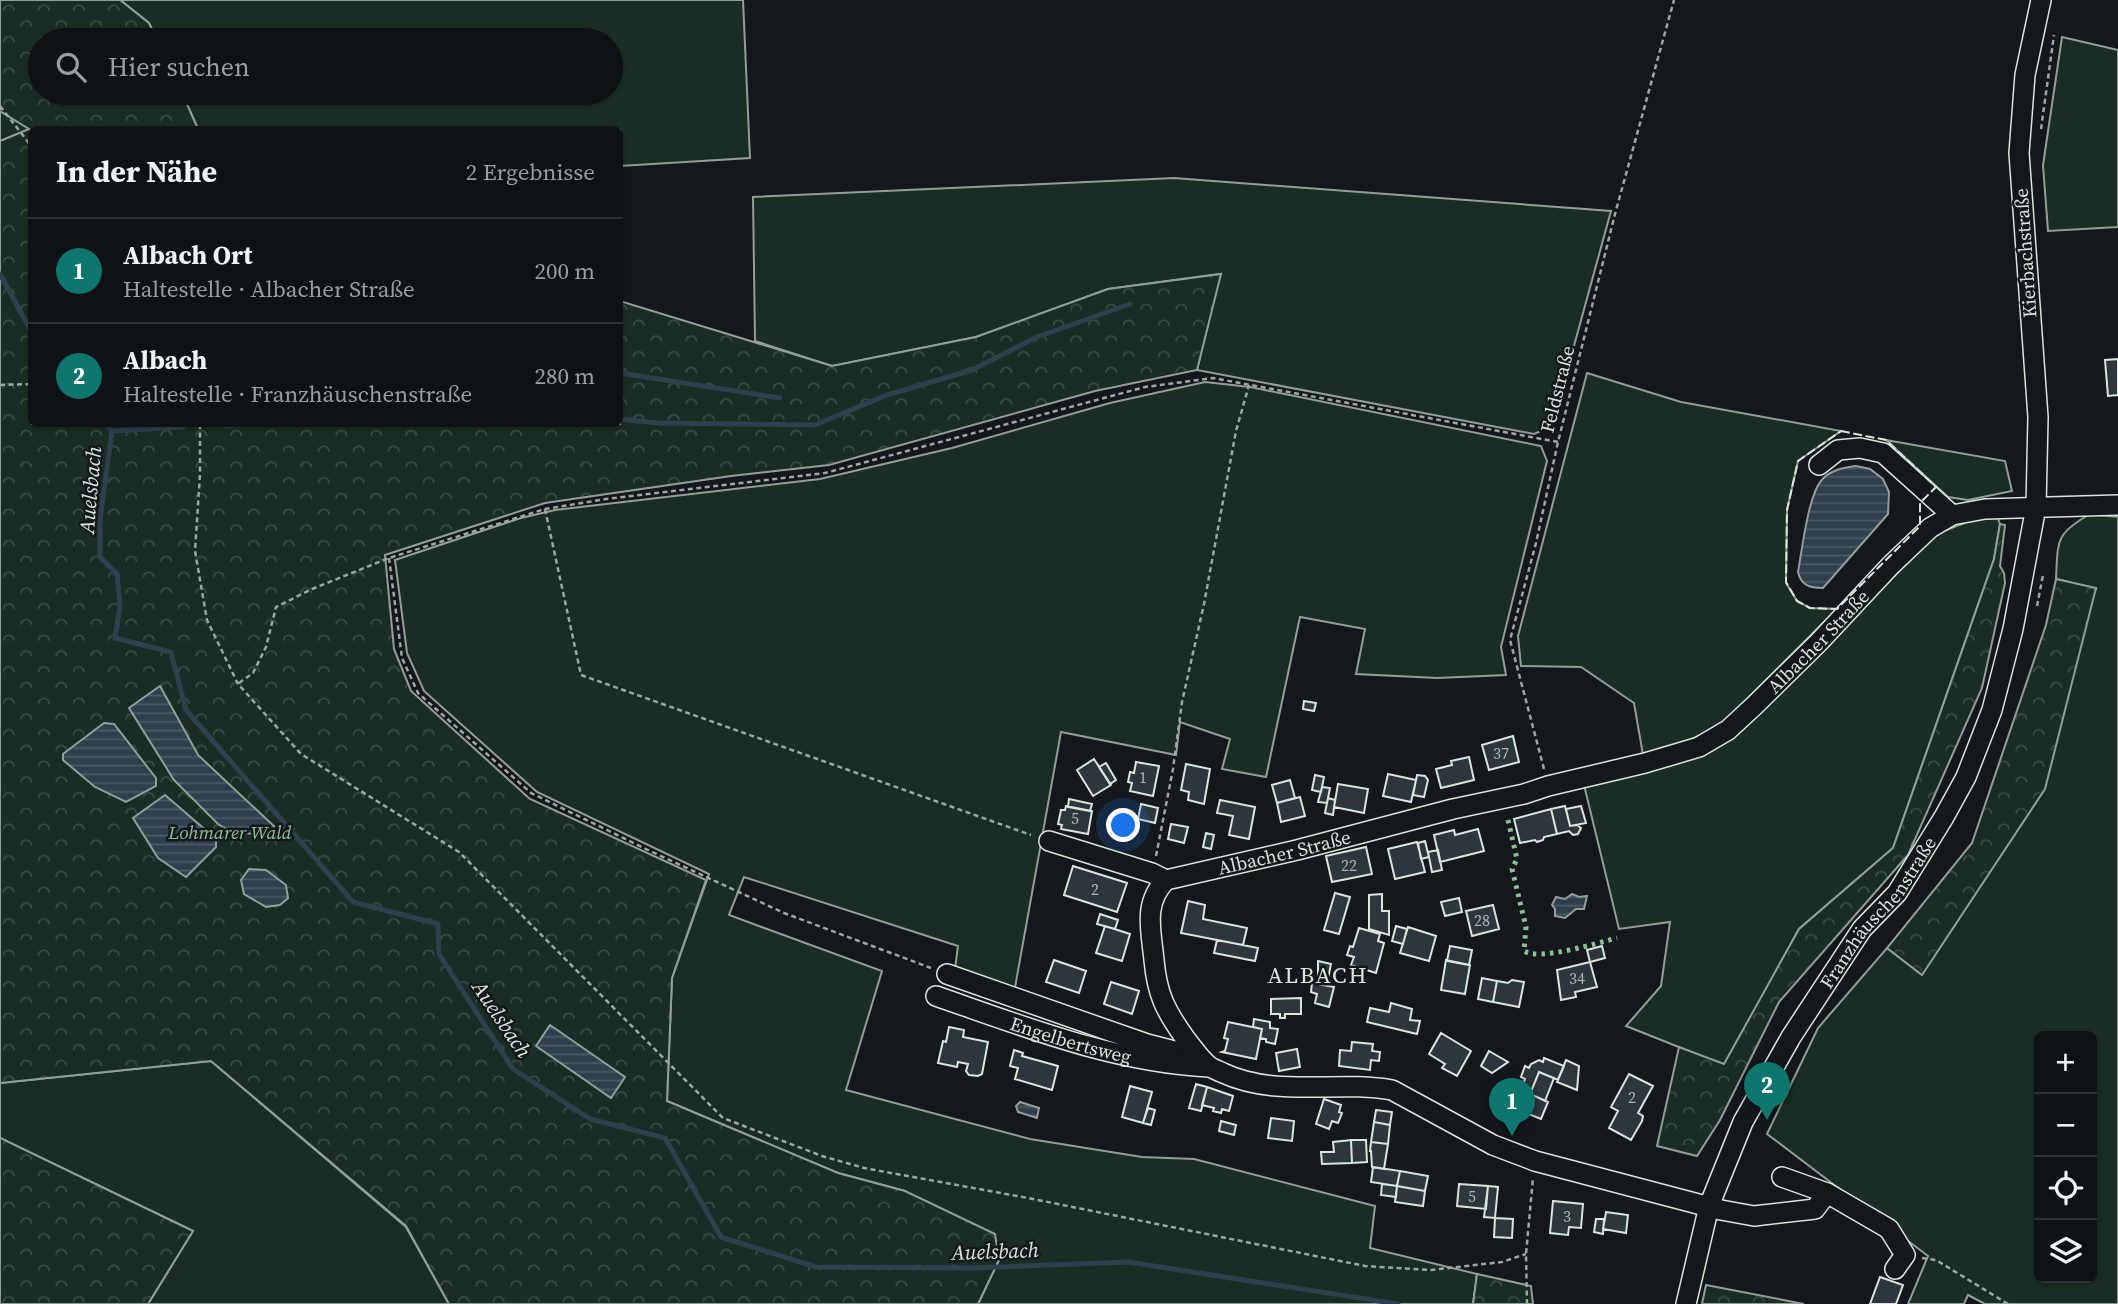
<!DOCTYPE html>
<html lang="de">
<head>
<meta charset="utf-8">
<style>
  :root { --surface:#0f1215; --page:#1d2022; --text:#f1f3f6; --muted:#9b9ea0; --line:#2f3234; --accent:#0f766e }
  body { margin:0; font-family:"Source Serif 4",serif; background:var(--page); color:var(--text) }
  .controls { position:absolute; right:21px; bottom:21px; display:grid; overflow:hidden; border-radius:10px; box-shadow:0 2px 5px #0004 }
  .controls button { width:63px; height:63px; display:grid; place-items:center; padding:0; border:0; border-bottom:2px solid var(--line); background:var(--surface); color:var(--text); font:35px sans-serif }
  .you { position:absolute; left:1124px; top:826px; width:24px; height:24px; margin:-18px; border:5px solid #fff; border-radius:50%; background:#1a73e8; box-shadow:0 0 0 10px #1a73e833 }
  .badge { display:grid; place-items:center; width:46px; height:46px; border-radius:50%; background:var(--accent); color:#fff; font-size:23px; font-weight:700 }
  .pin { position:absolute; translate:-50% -58px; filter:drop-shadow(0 2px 4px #0008) }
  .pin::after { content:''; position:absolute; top:37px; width:24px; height:21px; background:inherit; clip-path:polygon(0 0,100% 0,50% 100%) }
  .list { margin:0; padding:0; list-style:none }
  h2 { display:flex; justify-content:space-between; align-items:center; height:91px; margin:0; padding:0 28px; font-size:30px }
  h2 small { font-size:23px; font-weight:400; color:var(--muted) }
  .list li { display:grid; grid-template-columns:46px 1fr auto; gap:21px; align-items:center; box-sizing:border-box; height:105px; padding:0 28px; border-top:2px solid var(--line) }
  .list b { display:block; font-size:26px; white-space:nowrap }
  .list p { margin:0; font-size:23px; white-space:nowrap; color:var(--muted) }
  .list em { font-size:23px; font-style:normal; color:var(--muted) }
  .icon { flex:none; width:38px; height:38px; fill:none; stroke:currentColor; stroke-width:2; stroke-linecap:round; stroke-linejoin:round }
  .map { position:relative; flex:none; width:2118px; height:1304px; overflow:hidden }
  .search { position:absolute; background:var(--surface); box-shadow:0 2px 5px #0004; left:28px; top:28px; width:595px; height:77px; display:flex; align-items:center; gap:18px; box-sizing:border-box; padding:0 24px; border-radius:38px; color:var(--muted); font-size:26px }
  .panel { position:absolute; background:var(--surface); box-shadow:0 2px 5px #0004; left:28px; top:126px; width:595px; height:301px; border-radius:10px }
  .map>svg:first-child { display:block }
  .green { fill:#1a2d24; stroke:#939e99; stroke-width:2; fill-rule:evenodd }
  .forest { fill:url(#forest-crowns); stroke:#939e99; stroke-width:2 }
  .water { fill:url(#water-rules); stroke:#939e99; stroke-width:2 }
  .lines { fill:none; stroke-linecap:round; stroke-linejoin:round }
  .stream { stroke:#2f3f4d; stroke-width:5 }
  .building { fill:#2c363c; stroke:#d8e6dc; stroke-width:2 }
  .minor-casing { stroke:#d8e6dc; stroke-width:22 }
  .path { stroke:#9da8a2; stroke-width:2.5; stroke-dasharray:5 3.5; stroke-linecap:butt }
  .minor { stroke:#14181c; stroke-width:19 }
  .hedge { stroke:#8ac095; stroke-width:5; stroke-dasharray:3.5 5; stroke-linecap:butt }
  .fence { stroke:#d8e6dc; stroke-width:2; stroke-dasharray:9 3.5; stroke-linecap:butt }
  .labels { text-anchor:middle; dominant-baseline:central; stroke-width:5; stroke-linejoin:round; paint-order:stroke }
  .number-label { font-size:16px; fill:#adbab4 }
  .street-label { font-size:19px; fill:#d8e6dc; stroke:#14181c }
  .park-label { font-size:19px; font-style:italic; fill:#8ac095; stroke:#14181c }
  .water-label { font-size:21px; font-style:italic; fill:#d8e6dc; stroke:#14181c }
  .quarter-label { font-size:23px; letter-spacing:2px; fill:#d8e6dc; stroke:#14181c }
</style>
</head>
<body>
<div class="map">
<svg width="2118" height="1304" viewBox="0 0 2118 1304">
  <defs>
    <pattern id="forest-crowns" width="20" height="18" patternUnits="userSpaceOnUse" patternTransform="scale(1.75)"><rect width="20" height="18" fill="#1a2d24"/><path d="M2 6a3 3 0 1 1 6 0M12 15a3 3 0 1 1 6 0" fill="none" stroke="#3b4b43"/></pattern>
    <pattern id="water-rules" width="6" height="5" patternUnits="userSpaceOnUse" patternTransform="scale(1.75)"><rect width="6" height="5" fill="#2f3f4d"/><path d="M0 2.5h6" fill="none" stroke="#4c5b66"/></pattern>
  </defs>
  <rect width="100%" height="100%" fill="#14181c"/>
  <path class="green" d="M120 0H743L750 158 620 166V130L198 129 182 93H611V40H157L149 23Z
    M2062 37 2118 50V227L2048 231 2043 165Z
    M0 111 30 129 0 141Z
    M1174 178 1611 211 1552 426 1534 434 1197 370 1220 274 1108 289 976 337 832 366 755 341 753 197Z
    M1587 373 1681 402 1841 431 1798 461 1787 510 1786 583 1797 601 1810 608 1837 609 1719 727 1676 746 1643 755 1634 703 1581 667 1521 666 1518 636Z
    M1205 382 1250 387 1541 446 1547 461 1501 647 1506 675 1437 678 1356 674 1365 629 1300 617 1266 777 1222 769 1230 739 1180 722 1176 755 1061 732 1014 993 955 969 958 946 744 877 729 915 882 971 846 1090 1030 1139 1142 1157 1194 1159 1375 1206 1370 1248 1477 1274 1473 1304H978L999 1260 905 1191 838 1173 667 1101 672 978 709 874 537 792 424 691 407 653 395 560 521 518 555 510 820 479 952 448 1110 403Z
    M1886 440 2005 461 2012 491 1968 500 1948 497Z
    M2090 514 2118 517V1304H1985L1968 1295 1964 1304H1908L1928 1256 1767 1134 1818 1028 1887 948 1921 974 2096 589 2056 579C2058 540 2055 534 2090 514ZM2039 1036H2092V1278H2039Z
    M1997 516 2000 524 1994 559 1893 848 1799 929 1724 1065 1626 1026 1661 986 1670 922 1619 929 1584 785 1692 759 1737 734 1936 534 1967 522Z
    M211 1061 406 1227 449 1304H148L193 1231 0 1138V1083Z"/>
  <path class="forest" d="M0 0H120L149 23 157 40H40V93H182L198 129 32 130V424H620V301L832 366 976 337 1108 289 1221 274 1197 370 1095 391 829 465 731 476 545 503 385 555 394 649 411 691 530 799 706 880 672 978 667 1101 838 1173 905 1191 995 1234 999 1260 978 1304H449L406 1226 211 1061 0 1083V141L29 129 0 111Z
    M2000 524 2005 525 2000 566 2004 573 2005 583 1982 688 1908 855 1779 1002 1720 1120 1697 1156 1657 1146 1679 1047 1724 1064 1799 929 1893 848 1994 559Z
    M2056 579 2096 588 2045 789 1922 975 1887 948 1972 843 2046 625Z
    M0 1138 193 1231 148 1304H0Z
    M1477 1274 1531 1286 1533 1304H1473Z
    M1706 1285 1804 1304H1702Z"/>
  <path class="water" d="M1856 466 1870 469 1883 479 1889 492 1888 514 1823 588C1809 588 1801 585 1798 572 1802 551 1808 496 1821 481 1829 470 1843 468 1856 466Z
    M160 686 198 755 276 828 268 835 231 832 218 824 174 780 129 708Z
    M104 723 114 724 156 778V786L126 802 95 787 63 760V754Z
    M165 795 216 839V847L186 877 158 858 133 818Z
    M249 869 266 870 286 885 288 898 280 905 266 907 244 894 241 880Z
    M1572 894 1579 897 1587 896 1584 909H1576L1565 918 1555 916V909L1552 905 1556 897 1565 899Z
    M550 1025 625 1077 611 1098 536 1046Z
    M1020 1102 1039 1108 1037 1118 1018 1112 1016 1106Z"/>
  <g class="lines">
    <path class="stream" d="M0 274 32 333
      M620 373 780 398
      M620 419 658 423 815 425 887 395 972 370 1037 337 1130 304
      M106 424 112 431 100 520V557L117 574 120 606 115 638 171 652 186 710 353 902 438 924 439 954 513 1069 590 1119 665 1138 721 1237 816 1267 972 1268 1128 1262 1398 1304
      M226 426 249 424
      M112 431 183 427"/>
  </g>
  <path class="building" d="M2118 359V395L2108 396 2105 360Z
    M1304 701 1316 703 1314 711 1303 709Z
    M1513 736 1519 762 1489 770 1482 745Z
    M1469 757 1474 780 1441 788 1436 769 1452 765 1451 761Z
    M1094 759 1111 785 1093 796 1077 770Z
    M1136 762 1159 766 1153 796 1130 791 1132 783 1128 782 1130 772 1134 773Z
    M1106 763 1116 780 1110 784 1099 767Z
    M1186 764 1210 769 1204 804 1188 800 1189 792 1181 790Z
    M1388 774 1416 780 1411 802 1383 796Z
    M1315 775 1324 777 1321 792 1312 790Z
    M1417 775 1425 776 1428 780 1424 797 1413 795Z
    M1290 780 1295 798 1277 803 1272 785Z
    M1338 784 1368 789 1364 813 1334 807Z
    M1322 787 1330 788 1327 803 1318 802Z
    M1300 797 1305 816 1281 822 1277 803Z
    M1328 798 1335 800 1333 815 1325 813Z
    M1069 799 1092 804 1090 811 1068 807Z
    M1220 800 1255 807 1249 839 1229 835 1233 816 1217 813Z
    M1141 804 1158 808 1155 823 1138 819Z
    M1066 806 1092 811 1088 834 1061 829 1062 825 1058 824 1061 810H1065Z
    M1565 806 1570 826 1577 825 1581 828 1578 834 1573 835 1569 831 1557 834 1551 809Z
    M1581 806 1586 823 1570 826 1566 809Z
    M1551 809 1557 834 1544 837 1543 840 1537 842 1535 840 1520 843 1514 819Z
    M1171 824 1188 827 1184 843 1168 839Z
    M1478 829 1484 851 1440 862 1434 835 1454 830 1455 835Z
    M1206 833 1214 835 1211 849 1203 847Z
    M1425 841 1429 857 1421 859 1418 843Z
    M1417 842 1425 872 1395 879 1388 849Z
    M1366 847 1372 874 1332 882 1326 856Z
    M1438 850 1442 870 1432 872 1428 852Z
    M1073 866 1127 883 1117 912 1064 895Z
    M1335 893 1350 897 1339 934 1324 930Z
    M1382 894V911H1389V935L1369 929V895Z
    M1459 898 1462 912 1445 916 1441 902Z
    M1188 901 1205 905 1203 919 1247 928 1243 945 1181 933Z
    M1493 905 1499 929 1472 936 1466 911Z
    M1100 914 1118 920 1115 929 1097 924Z
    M1105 926 1130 934 1122 961 1096 953Z
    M1396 926 1407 929 1403 944 1392 941Z
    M1408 927 1436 936 1429 961 1400 953Z
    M1359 928 1380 934 1378 941 1384 943 1376 973 1351 965 1354 957 1347 955 1350 946 1353 947Z
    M1217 940 1258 948 1255 961 1214 953Z
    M1450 946 1472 950 1469 965 1447 961Z
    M1602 946 1605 958 1590 962 1587 950Z
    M1054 960 1086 971 1079 993 1046 982Z
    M1446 960 1470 965 1465 994 1441 990Z
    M1318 961 1331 964 1328 979 1318 976Z
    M1590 962 1597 987 1575 992 1576 997 1561 1000 1557 970Z
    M1354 966 1365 969 1362 976 1351 973Z
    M1482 978 1497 981 1493 1002 1478 999Z
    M1512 980 1524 982 1519 1007 1493 1002 1497 981 1508 983Z
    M1111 982 1139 991 1132 1014 1104 1004Z
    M1312 983 1334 987 1329 1007 1315 1003 1317 994 1311 992Z
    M1301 998V1014H1285V1018H1280V1014H1271V999Z
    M1391 1003 1412 1009 1410 1020 1420 1021 1417 1034 1367 1022 1370 1008 1389 1012Z
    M1254 1019 1270 1022V1028L1278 1029 1275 1044 1266 1042V1039L1260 1038 1262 1029 1253 1027Z
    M1228 1022 1262 1029 1256 1059 1222 1052 1225 1051 1228 1039 1224 1038Z
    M949 1027 964 1030 963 1037 988 1042 982 1074 978 1076 969 1075 966 1071 968 1064 958 1062 957 1067 938 1063 943 1041 946 1042Z
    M1441 1033 1471 1051 1457 1076 1442 1068 1445 1064 1429 1054Z
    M1352 1042 1373 1044 1372 1051 1380 1052 1379 1061 1371 1060 1370 1070 1339 1066 1340 1050 1351 1051Z
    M1297 1049 1300 1067 1279 1071 1276 1053Z
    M1014 1050 1023 1053 1022 1056 1058 1066 1052 1090 1015 1079 1018 1068 1010 1066Z
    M1489 1051 1508 1062 1492 1073 1481 1066Z
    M1544 1058 1564 1066 1558 1080 1539 1072 1530 1094 1521 1090 1525 1079 1521 1077 1525 1066 1529 1068 1531 1064 1539 1060 1543 1062Z
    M1566 1060 1579 1066 1577 1090 1557 1082Z
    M1539 1072 1554 1078 1545 1101 1530 1094Z
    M1629 1074 1653 1086 1638 1113 1643 1116 1642 1121 1631 1140 1609 1128 1618 1111 1611 1107Z
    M1196 1084 1207 1087 1201 1111 1189 1108Z
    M1130 1086 1152 1092 1143 1123 1122 1117Z
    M1207 1087 1233 1096 1229 1111 1222 1109 1221 1113 1213 1111 1214 1108 1202 1105Z
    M1528 1093 1548 1102 1541 1119 1521 1111Z
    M1324 1099 1341 1105 1339 1112 1342 1113 1338 1123 1332 1121 1329 1129 1316 1124Z
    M1148 1108 1155 1110 1151 1125 1143 1123Z
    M1376 1110 1392 1112 1390 1125 1374 1122Z
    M1271 1118 1294 1121 1292 1141 1268 1138Z
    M1221 1121 1236 1125 1234 1135 1219 1131Z
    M1374 1122 1390 1125 1388 1144 1371 1142Z
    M1351 1140H1366L1367 1162 1352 1163Z
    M1351 1140 1352 1163 1322 1164 1321 1152H1334L1333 1142Z
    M1371 1142 1388 1144 1384 1169 1372 1167 1371 1151H1370Z
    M1373 1167 1400 1171 1397 1186 1371 1182Z
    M1400 1171 1428 1176 1425 1191 1397 1186Z
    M1382 1184 1397 1186 1396 1197 1381 1195Z
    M1459 1184 1488 1186 1486 1209 1457 1206Z
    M1397 1186 1425 1191 1423 1206 1395 1202Z
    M1488 1186 1498 1187 1495 1218 1484 1217Z
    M1553 1201 1583 1204 1581 1228 1569 1227 1568 1235 1550 1233Z
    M1606 1212 1628 1215 1626 1233 1603 1229Z
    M1495 1218 1513 1219 1512 1238 1494 1237Z
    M1596 1219H1604L1603 1234 1594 1232Z
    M1880 1277 1903 1285 1896 1304H1870Z"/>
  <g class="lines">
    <defs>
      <g id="minor">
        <path d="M1819 465 1838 450 1860 448 1883 453 1952 515"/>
        <path d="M1049 841 1152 873 1166 880"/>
        <path d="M947 974 1147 1044 1174 1051 1194 1050"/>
        <path id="s1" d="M936 996C1025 1027 1114 1062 1209 1067"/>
        <path d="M1782 1177 1827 1193 1889 1229 1905 1255 1895 1269"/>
        <path id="s2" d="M1827 1193 1815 1209 1754 1216 1721 1210 1535 1161 1493 1145 1392 1090C1337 1080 1277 1098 1223 1073 1219 1071 1213 1069 1209 1066 1200 1059 1192 1047 1185 1038 1165 1010 1157 994 1154 960 1151 930 1143 903 1166 880L1297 850 1453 809 1524 794 1548 786 1645 763 1699 747 1728 730 1755 705 1819 642 1891 565 1930 528 1952 515 1985 509 2118 505"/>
        <path id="s3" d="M1686 1304 1709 1206 1743 1122 1791 1037 1862 929 1897 893 1944 817 1966 777 1992 710 2013 629 2036 507 2038 417 2019 153 2025 75 2041 0"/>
      </g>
    </defs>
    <use href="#minor" class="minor-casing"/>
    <path class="path" d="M0 106 32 147
      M2041 129 2054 35
      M0 385 32 384
      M200 424V474L195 551 207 620 238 684 301 754 459 852 723 1118 822 1156 864 1168 1028 1198 1365 1266 1431 1270 1502 1262 1526 1254
      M545 509 581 675 1031 835
      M389 558 402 658 418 693 531 793 648 850 784 913 931 968
      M2037 606 2043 575
      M239 683 253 673 266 647 276 607 312 589 389 558 545 509 606 499 825 473 1145 387 1213 378 1558 442
      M1544 769 1510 640 1536 543 1558 442 1615 214 1674 0
      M1156 856 1173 769 1182 702 1204 604 1236 431 1249 385
      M1922 1258 1936 1260 2008 1304
      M1527 1304 1526 1254 1533 1178"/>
    <use href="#minor" class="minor"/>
    <path class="hedge" d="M1508 820 1517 859 1512 869 1526 927 1524 951C1540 961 1597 943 1617 938"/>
    <path class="fence" d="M1841 431 1886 440 1936 487 1920 503V526L1837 609 1810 608 1797 601 1786 582 1787 510 1798 461Z"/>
  </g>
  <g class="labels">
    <g class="number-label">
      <text x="1501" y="753">37</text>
      <text x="1143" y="777">1</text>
      <text x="1075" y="818">5</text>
      <text x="1349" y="865">22</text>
      <text x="1095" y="889">2</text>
      <text x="1482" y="920">28</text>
      <text x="1577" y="978">34</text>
      <text x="1632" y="1097">2</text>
      <text x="1472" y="1196">5</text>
      <text x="1567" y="1216">3</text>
    </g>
    <g class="street-label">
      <text transform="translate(2025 253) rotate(-94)">Kierbachstraße</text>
      <text transform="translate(1557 389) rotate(-76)">Feldstraße</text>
      <text stroke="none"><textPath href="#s2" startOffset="1570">Albacher Straße</textPath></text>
      <text stroke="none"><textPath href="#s2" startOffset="982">Albacher Straße</textPath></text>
      <text stroke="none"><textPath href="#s3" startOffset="441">Franzhäuschenstraße</textPath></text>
      <text stroke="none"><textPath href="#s1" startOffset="142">Engelbertsweg</textPath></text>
    </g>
    <g class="park-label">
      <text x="230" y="832">Lohmarer Wald</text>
    </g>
    <g class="water-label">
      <text transform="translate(90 490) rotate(-85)">Auelsbach</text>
      <text transform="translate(502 1019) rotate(56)">Auelsbach</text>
      <text transform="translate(995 1251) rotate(-2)">Auelsbach</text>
    </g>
    <g class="quarter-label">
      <text x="1318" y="975">ALBACH</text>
    </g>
  </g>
</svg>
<div class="controls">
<button>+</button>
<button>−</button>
<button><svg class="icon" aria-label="locate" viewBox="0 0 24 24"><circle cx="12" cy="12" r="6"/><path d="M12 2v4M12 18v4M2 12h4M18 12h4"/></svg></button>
<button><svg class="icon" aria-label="layers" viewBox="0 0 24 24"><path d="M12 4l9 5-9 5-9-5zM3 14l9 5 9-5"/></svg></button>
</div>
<div class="you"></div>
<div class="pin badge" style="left:1512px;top:1136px">1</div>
<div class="pin badge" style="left:1767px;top:1120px">2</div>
<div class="search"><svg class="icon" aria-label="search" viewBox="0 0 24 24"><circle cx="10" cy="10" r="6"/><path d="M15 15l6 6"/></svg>Hier suchen</div>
<section class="panel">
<h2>In der Nähe<small>2 Ergebnisse</small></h2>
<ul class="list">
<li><span class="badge">1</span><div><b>Albach Ort</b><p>Haltestelle · Albacher Straße</p></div><em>200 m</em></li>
<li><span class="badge">2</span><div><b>Albach</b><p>Haltestelle · Franzhäuschenstraße</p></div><em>280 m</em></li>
</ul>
</section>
</div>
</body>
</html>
